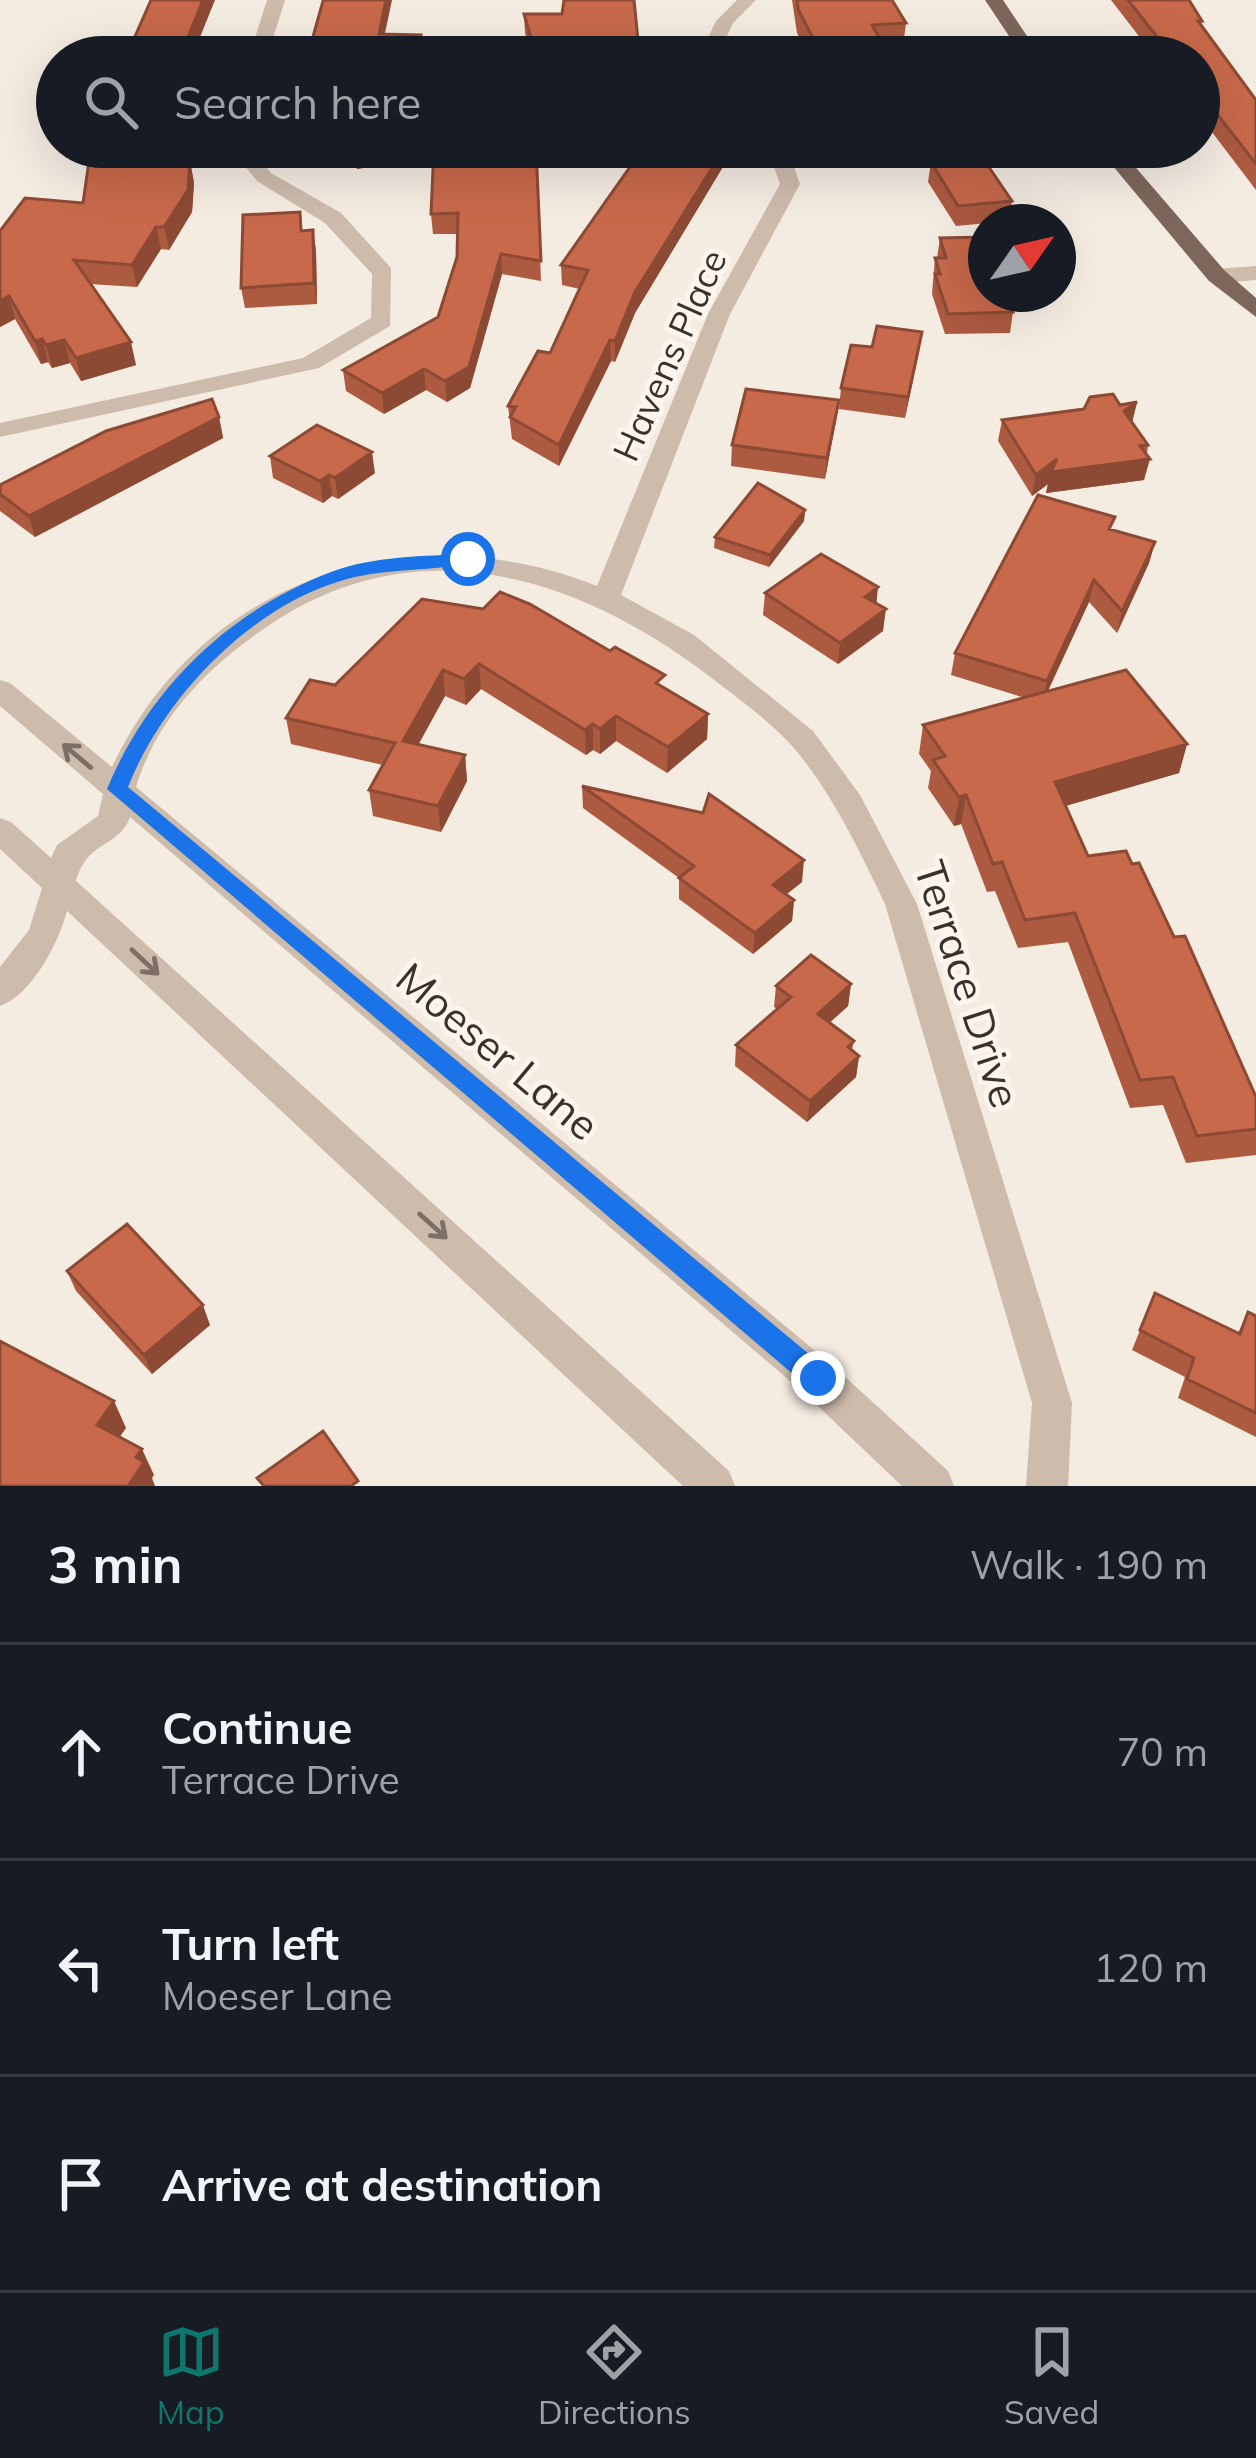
<!DOCTYPE html>
<html lang="en">
<head>
<meta charset="utf-8">
<style>
  :root { --surface:#171b24; --page:#242831; --text:#f1f3f6; --muted:#9ea1a6; --line:#363941; --accent:#0f766e }
  body { margin:0; font-family:Mulish,sans-serif; background:var(--page); color:var(--text) }
  .compass { position:absolute; left:968px; top:204px; width:108px; height:108px; border-radius:50%; background:var(--surface); box-shadow:0 12px 48px #0002; rotate:56deg }
  .stop { position:absolute; width:36px; height:36px; margin:-27px; border:9px solid #1a73e8; border-radius:50%; background:#fff }
  .stop.end { background:#1a73e8; border-color:#fff; box-shadow:0 3px 12px #0008 }
  .list { margin:0; padding:0; list-style:none }
  h2 { display:flex; justify-content:space-between; align-items:center; height:156px; margin:0; padding:0 48px; font-size:51px }
  h2 small { font-size:39px; font-weight:400; color:var(--muted) }
  .list li { display:grid; grid-template-columns:78px 1fr auto; gap:36px; align-items:center; box-sizing:border-box; height:216px; padding:0 48px; border-top:3px solid var(--line) }
  .list b { display:block; font-size:45px; white-space:nowrap }
  .list p { margin:0; font-size:39px; white-space:nowrap; color:var(--muted) }
  .list em { font-size:39px; font-style:normal; color:var(--muted) }
  .icon { flex:none; width:66px; height:66px; fill:none; stroke:currentColor; stroke-width:2; stroke-linecap:round; stroke-linejoin:round }
  .map { position:relative; flex:none; width:1256px; height:1486px; overflow:hidden }
  .search { position:absolute; background:var(--surface); box-shadow:0 12px 48px #0002; left:36px; right:36px; top:36px; height:132px; display:flex; align-items:center; gap:30px; box-sizing:border-box; padding:0 42px; border-radius:66px; color:var(--muted); font-size:45px }
  .sheet { height:804px; background:var(--surface) }
  nav { display:flex; justify-content:space-around; align-items:center; box-sizing:border-box; height:168px; border-top:3px solid var(--line); background:var(--surface); font-size:33px; color:var(--muted) }
  nav a { display:grid; justify-items:center; gap:6px }
  nav .on { color:var(--accent) }
  .map>svg:first-child { display:block }
  .lines { fill:none; stroke-linecap:round; stroke-linejoin:round }
  .minor { fill:#cdbbac; fill-rule:evenodd }
  .major { fill:#7d675c; fill-rule:evenodd }
  .wall { fill:#ac5a40 }
  .shaded-wall { fill:#8c4a34 }
  .building { fill:#c8694b; stroke:#8c4a34; stroke-width:3 }
  .oneway { stroke:#7d6f65 }
  .route { fill:#1a73e8 }
  .labels { text-anchor:middle; dominant-baseline:central; stroke-width:10; stroke-linejoin:round; paint-order:stroke }
  .far-street-label { font-size:36px; fill:#3b302b; stroke:#fbf5ee }
  .street-label { font-size:42px; fill:#3b302b; stroke:#fbf5ee }
</style>
</head>
<body>
<div class="map">
<svg width="1256" height="1486" viewBox="0 0 1256 1486">
  <rect width="100%" height="100%" fill="#f4ebe1"/>
  <g class="lines">
    <path class="minor" d="M267 0H285L267 57H249Z
      M737 0H756L733 23 717 57H699L716 21Z
      M229 147H250L271 173 341 213 391 268 390 326 319 368 0 437V423L303 358 371 318 372 274 325 223 257 181Z
      M767 147H787L800 184 730 314 621 595 694 635 813 731 860 795 917 904 1072 1403 1068 1486H1026L1032 1403 885 904C860 852 835 799 799 754 776 726 745 704 717 682 582 577 418 522 265 628 207 668 157 718 136 787L831 1364 948 1471 954 1486H902L803 1392 130 817C118 849 88 839 76 881L729 1471 735 1486H683L67 911C59 942 32 995 0 1006V967L29 930 42 888 0 849V818L11 822 51 858 57 845 98 816 103 794 0 706V680L10 683 112 767C200 579 409 511 597 586L708 314 780 184Z
      M1256 266V280L1217 283 1206 276 1217 269Z"/>
    <path class="major" d="M985 0H1003L1041 57H1023Z
      M1097 147H1118L1225 271 1256 298V317L1209 281Z"/>
  </g>
  <path class="wall" d="M634 0 639 57H532L525 33 524 14H562Z
    M792 0H892L906 23 903 47 885 48 890 57H809L797 33Z
    M1111 0H1189L1202 21 1201 25 1256 100V190L1199 115V57H1155Z
    M385 34 422 54 421 57H309V51Z
    M91 147H177L176 162 190 161 194 183 192 212 169 250 161 249 137 287 90 284 136 365 81 381 70 363 52 368 48 362 41 364 15 319 0 327V231L83 203Z
    M343 147H404L401 161 357 169Z
    M536 147 541 281 502 274 470 388 447 402 426 390 384 414 346 391 343 370 438 317 457 257V234H433L431 214Z
    M644 147H728L727 160 635 313 615 362 611 361 559 466 512 439 508 406 550 353 580 289 562 285 561 265Z
    M931 162 1012 201 1009 221 956 226 928 182Z
    M313 230 316 251 317 304 245 308 241 288 303 231Z
    M940 238 1013 312 1010 333 945 334 932 294 935 258H937Z
    M922 332 905 418 839 409 841 388 872 347Z
    M839 400 825 479 731 466 732 445Z
    M1137 402 1132 422 1148 445 1144 480 1046 493 1048 484 1032 496 998 441 1002 420Z
    M219 417 223 438 35 537 0 511V485Z
    M270 456 375 473 338 499 332 496 323 503 273 478Z
    M805 510 804 521 769 567 714 548 715 537Z
    M1112 529 1155 542 1149 563 1117 633 1089 602 1048 691 1187 744 1179 773 1065 806 1088 856 1174 937 1256 1097V1155L1186 1163 1163 1105 1130 1108 1068 942 1018 948 995 891 987 892 961 824 954 826 928 788 931 771 919 754 923 725 1025 698 951 675 955 653Z
    M765 593 883 631 838 664 763 615Z
    M422 599 708 714 707 739 667 773 616 741 600 754 593 750 586 755 481 689 466 705 445 696 418 745 465 755 467 781 441 832 373 816 369 790 383 765 291 744 286 718 335 685Z
    M582 786 802 882 786 894 794 900 792 921 753 954 679 899V878L583 808Z
    M851 984 848 1006 829 1023 854 1041 852 1050 859 1056 856 1077 807 1122 735 1066 736 1045 777 1009 774 1007 776 986Z
    M67 1271 210 1325 152 1374 76 1291Z
    M1155 1293 1238 1333 1248 1312 1256 1316V1437L1178 1398 1185 1377 1132 1350Z"/>
  <path class="shaded-wall" d="M203 0H215L192 57H180Z
    M386 0H392L381 52 379 34Z
    M421 35V57H416Z
    M172 147H177L175 184 170 163Z
    M371 147H404L401 161 357 169 355 150Z
    M725 147H728L727 160 635 313 615 362V341L635 292Z
    M190 161 194 183 192 212 169 250 164 227Z
    M156 227 161 249 137 287 132 265Z
    M313 230 316 251 317 304 314 283Z
    M501 254 502 274 470 388 447 402 445 381Z
    M9 296 15 319 0 327V301Z
    M922 332 919 352 905 418 908 397Z
    M42 339 48 362 41 364 35 341Z
    M64 340 70 363 52 368 46 345Z
    M610 340 611 361 559 466V445Z
    M131 342 136 365 81 381 76 358Z
    M424 369 426 390 384 414 382 393Z
    M839 400 836 421 825 479 827 458Z
    M1137 402 1132 423 1124 411Z
    M219 417 223 438 35 537 29 516Z
    M372 452 375 473 338 499 335 478Z
    M1057 459H1150L1144 480 1046 493 1048 484 1032 496 1036 475Z
    M329 475 332 496 323 503 320 481Z
    M805 510 804 521 769 567 770 555Z
    M1155 542 1149 563 1117 633 1122 611Z
    M1094 580 1089 602 1042 703 1047 681Z
    M878 587 876 609 865 597Z
    M886 609 883 631 838 664 840 643Z
    M479 664 481 689 466 705 464 679Z
    M443 670 445 696 406 767 403 741Z
    M708 714 707 739 667 773 668 747Z
    M616 716V741L600 754V729Z
    M593 724V750L586 755 585 730Z
    M1187 744 1179 773 1048 811 1055 782Z
    M465 755 467 781 441 832 438 806Z
    M966 795 961 824 954 826 959 797Z
    M804 860 802 882 772 906 773 885Z
    M794 900 792 921 753 954 755 933Z
    M851 984 848 1006 815 1036 818 1014Z
    M859 1056 856 1077 807 1122 810 1101Z
    M203 1305 210 1325 152 1374 144 1355Z
    M114 1401 126 1428 110 1451 97 1425Z
    M142 1449 154 1475 152 1478 155 1486H128L136 1457Z"/>
  <path class="building" d="M151 0H203L180 57H126Z
    M325 0H386L379 34 421 35 416 57H328L324 51H309L323 1Z
    M564 0H634L639 50 535 52 524 14H562Z
    M797 0H892L906 23 872 25 890 57H835L831 49 819 50 798 9Z
    M1128 0H1189L1202 21H1198L1256 100V164L1199 91V57H1173Z
    M91 147H172L170 163 190 161 188 190 164 227H156L132 265 74 260 131 342 76 358 64 340 46 345 42 339 35 341 9 296 0 301V231L25 198 83 203Z
    M434 147H536L541 261 501 254 469 367 445 381 424 369 382 393 343 370 438 317 457 257 458 213 431 214Z
    M644 147H725L635 292 615 341 610 340 559 445 510 417 516 407 508 406 538 351 550 353 588 270 561 265Z
    M982 157 1012 201 958 206 931 162Z
    M300 212 301 231 313 230 314 283 241 288 243 215Z
    M986 237V294H1007L1013 312 948 314 935 274H940L935 258H946L940 238Z
    M877 326 922 332 908 397 841 388 851 345 872 347Z
    M746 389 839 400 827 458 732 445Z
    M1113 394 1120 405 1137 402 1124 411 1148 445 1140 446 1150 459 1051 472 1057 459 1036 475 1002 420 1084 409 1090 397Z
    M212 399 219 417 29 516 0 494V485L106 431Z
    M317 425 372 452 335 478 329 475 320 481 270 456Z
    M758 483 805 510 770 555 715 537Z
    M1038 495 1115 517 1109 529 1155 542 1122 611 1094 580 1047 681 955 653Z
    M821 554 878 587 865 597 886 609 840 643 765 593Z
    M500 592 530 604 610 651 615 647 665 675 656 683 708 714 668 747 616 716 600 729 593 724 585 730 479 664 464 679 443 670 403 741 465 755 438 806 369 790 395 743 286 718 310 680 335 685 422 599 483 609Z
    M1126 670 1187 744 1055 782 1088 856 1126 851 1132 864 1139 863 1174 937 1185 936 1256 1097V1129L1197 1136 1173 1077 1140 1080 1075 913 1025 920 1002 862 993 864 966 795 959 797 933 760 945 756 923 725Z
    M582 786 703 813 709 794 804 860 773 885 794 900 755 933 679 878 694 866Z
    M811 955 851 984 818 1014 854 1041 848 1047 859 1056 810 1101 736 1045 791 997 776 986Z
    M127 1224 203 1305 144 1355 67 1271Z
    M1155 1293 1240 1334 1248 1312 1256 1316V1413L1187 1379 1194 1358 1140 1330Z
    M0 1341 114 1401 97 1425 142 1449 136 1457 144 1462 128 1486H0Z
    M323 1431 358 1481 351 1486H264L257 1478Z"/>
  <defs><path id="oneway-shaft" d="M-6 0H5M1.5-3L5.5 0L1.5 3" fill="none" stroke-width="1.6" stroke-linecap="round" stroke-linejoin="round" transform="scale(3)"/></defs>
  <g class="oneway">
    <use href="#oneway-shaft" transform="translate(77 756) rotate(-140)"/>
    <use href="#oneway-shaft" transform="translate(145 962) rotate(43)"/>
    <use href="#oneway-shaft" transform="translate(433 1226) rotate(42)"/>
  </g>
  <path class="route" d="M468 554 475 555V563C433 571 389 568 347 579 251 605 163 698 128 787L827 1369 831 1378 827 1387 818 1391 808 1387 107 789C149 688 229 611 331 572 373 556 425 556 468 554Z"/>
  <g class="labels">
    <g class="far-street-label">
      <text transform="translate(669 355) rotate(-66)">Havens Place</text>
    </g>
    <g class="street-label">
      <text transform="translate(968 984) rotate(72)">Terrace Drive</text>
      <text transform="translate(498 1051) rotate(40)">Moeser Lane</text>
    </g>
  </g>
</svg>
<svg class="compass" viewBox="-18 -18 36 36"><path d="M0-13l5 13h-10z" fill="#e53935"/><path d="M0 13l5-13h-10z" fill="#9ea1a6"/></svg>
<div class="stop" style="left:468px;top:559px"></div>
<div class="stop end" style="left:818px;top:1378px"></div>
<div class="search"><svg class="icon" aria-label="search" viewBox="0 0 24 24"><circle cx="10" cy="10" r="6"/><path d="M15 15l6 6"/></svg>Search here</div>
</div>
<section class="sheet">
<h2>3 min<small>Walk · 190 m</small></h2>
<ul class="list">
<li><svg class="icon" aria-label="ahead" viewBox="0 0 24 24"><path d="M12 20V5M6 11l6-6 6 6"/></svg><div><b>Continue</b><p>Terrace Drive</p></div><em>70 m</em></li>
<li><svg class="icon" aria-label="left" viewBox="0 0 24 24"><path d="M17 20v-9H6M10 6l-5 5 5 5"/></svg><div><b>Turn left</b><p>Moeser Lane</p></div><em>120 m</em></li>
<li><svg class="icon" aria-label="arrive" viewBox="0 0 24 24"><path d="M6 21V4h12l-3 4 3 4H6"/></svg><div><b>Arrive at destination</b></div></li>
</ul>
</section>
<nav>
<a class="on"><svg class="icon" aria-label="map" viewBox="0 0 24 24"><path d="M3 6l6-2 6 2 6-2v14l-6 2-6-2-6 2zM9 4v14M15 6v14"/></svg>Map</a>
<a><svg class="icon" aria-label="directions" viewBox="0 0 24 24"><path d="M12 3l9 9-9 9-9-9zM9 14v-3h6M13 9l2 2-2 2"/></svg>Directions</a>
<a><svg class="icon" aria-label="saved" viewBox="0 0 24 24"><path d="M7 4h10v16l-5-4-5 4z"/></svg>Saved</a>
</nav>
</body>
</html>
